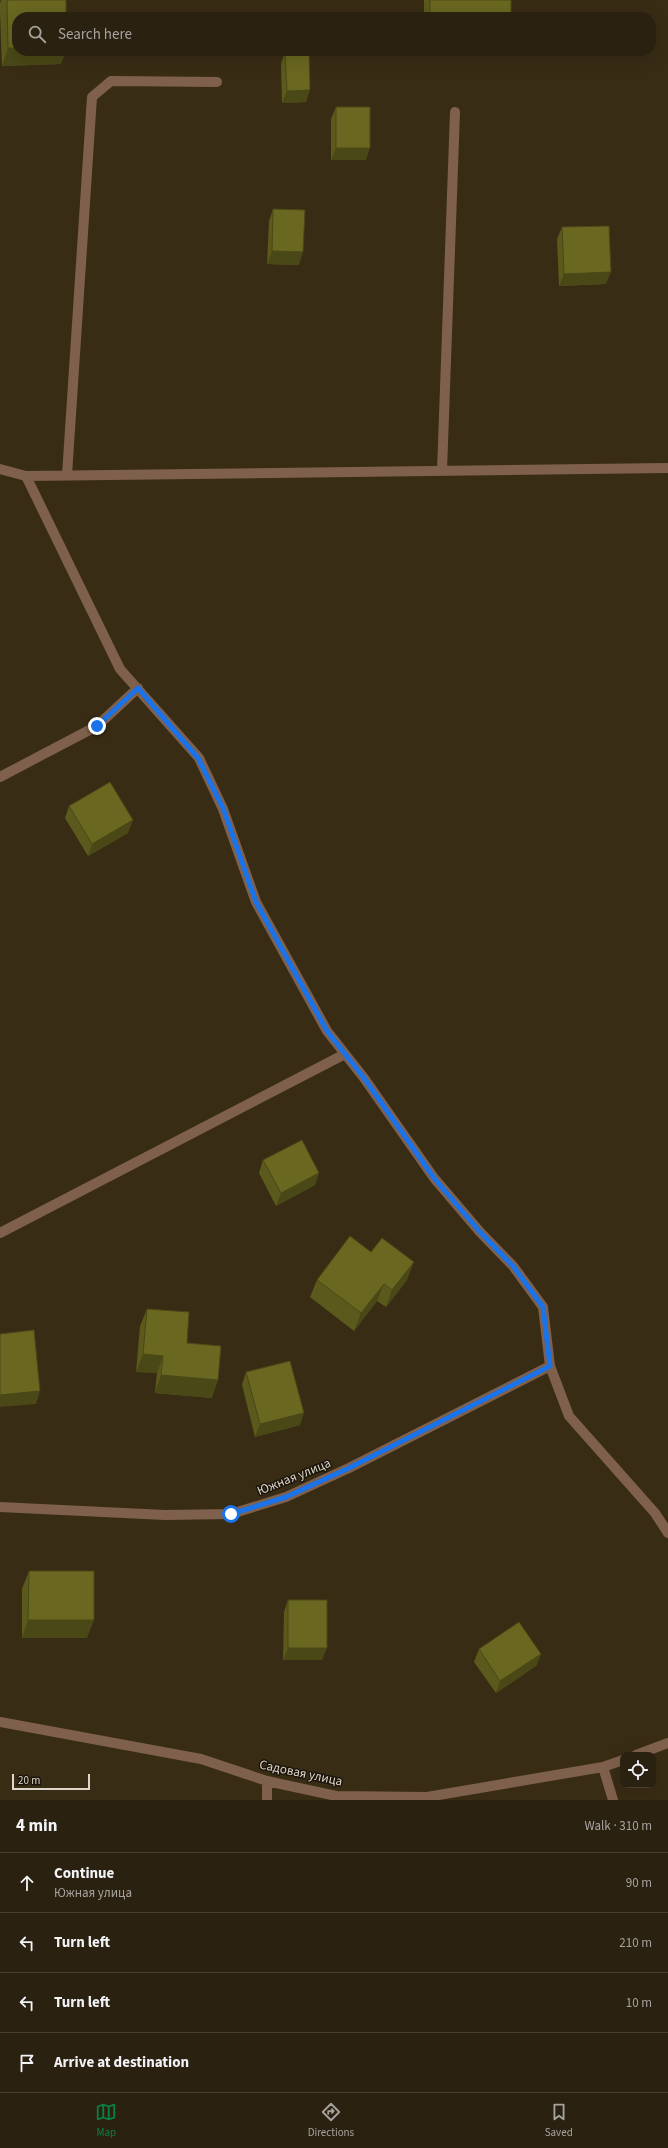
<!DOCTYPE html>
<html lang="en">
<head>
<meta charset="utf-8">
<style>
  :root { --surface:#2b2110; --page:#372e1e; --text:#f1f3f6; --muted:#a6a39f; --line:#473e30; --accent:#0b8043 }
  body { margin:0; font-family:"Source Sans 3",sans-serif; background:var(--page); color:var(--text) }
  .controls { position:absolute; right:12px; bottom:12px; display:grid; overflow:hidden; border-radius:8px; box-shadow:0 4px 16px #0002 }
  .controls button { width:36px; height:36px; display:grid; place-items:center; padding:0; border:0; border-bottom:1px solid var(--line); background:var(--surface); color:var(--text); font:20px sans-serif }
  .scale { position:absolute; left:12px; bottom:10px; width:78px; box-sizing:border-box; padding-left:4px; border:2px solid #ded6c8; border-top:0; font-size:11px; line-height:14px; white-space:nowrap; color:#ded6c8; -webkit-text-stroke:3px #1b150b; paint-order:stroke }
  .stop { position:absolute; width:12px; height:12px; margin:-9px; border:3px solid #1a73e8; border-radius:50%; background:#fff }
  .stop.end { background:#1a73e8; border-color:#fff; box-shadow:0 1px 4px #0008 }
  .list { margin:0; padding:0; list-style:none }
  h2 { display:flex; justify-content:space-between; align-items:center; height:52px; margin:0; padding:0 16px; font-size:17px }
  h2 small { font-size:13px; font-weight:400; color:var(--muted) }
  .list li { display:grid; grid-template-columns:26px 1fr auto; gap:12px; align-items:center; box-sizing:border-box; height:60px; padding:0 16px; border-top:1px solid var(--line) }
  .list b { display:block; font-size:15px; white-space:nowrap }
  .list p { margin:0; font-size:13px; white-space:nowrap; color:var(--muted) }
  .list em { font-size:13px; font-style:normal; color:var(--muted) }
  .icon { flex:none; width:22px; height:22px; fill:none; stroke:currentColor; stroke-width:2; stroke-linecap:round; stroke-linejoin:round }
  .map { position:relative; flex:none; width:668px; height:1800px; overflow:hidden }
  .search { position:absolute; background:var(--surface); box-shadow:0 4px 16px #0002; left:12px; right:12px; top:12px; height:44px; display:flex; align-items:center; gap:10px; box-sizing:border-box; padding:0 14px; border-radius:16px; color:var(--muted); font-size:15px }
  .sheet { height:292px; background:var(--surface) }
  nav { display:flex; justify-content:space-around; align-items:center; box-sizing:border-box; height:56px; border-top:1px solid var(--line); background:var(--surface); font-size:11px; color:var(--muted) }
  nav a { display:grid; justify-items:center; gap:2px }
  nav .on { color:var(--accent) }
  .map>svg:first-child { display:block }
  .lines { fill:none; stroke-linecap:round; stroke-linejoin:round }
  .minor { stroke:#7f604c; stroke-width:10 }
  .wall { fill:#5b591c }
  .shaded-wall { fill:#4a4817 }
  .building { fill:#6a6721; stroke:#4a4817 }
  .route { stroke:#1a73e8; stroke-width:5 }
  .labels { text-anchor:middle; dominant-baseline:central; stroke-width:3; stroke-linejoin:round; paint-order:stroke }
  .street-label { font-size:13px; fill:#ded6c8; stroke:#1b150b }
</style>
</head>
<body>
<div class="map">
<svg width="668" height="1800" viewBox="0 0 668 1800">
  <rect width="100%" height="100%" fill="#392c15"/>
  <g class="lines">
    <path class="minor" d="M0 469 26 476 668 468
      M442 471 455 112
      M67 475 92 97 111 81 217 82
      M26 476 120 669 199 758 223 809 256 902 327 1031 364 1078 434 1178 480 1232 513 1266 543 1307 550 1366 569 1416 655 1513 668 1533
      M0 777 97 726 138 688
      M0 1233 345 1054
      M0 1507 165 1515 231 1514 286 1497 349 1468 550 1366
      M0 1722 201 1759 267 1781 336 1796 427 1797 603 1767 623 1760
      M636 1755 668 1743
      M603 1767 613 1800
      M267 1800V1781"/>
  </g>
  <path class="wall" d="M1 0H66L61 64 2 66 0 13V3Z
    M424 0H511V17H424Z
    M285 51 306 102 282 103 281 64Z
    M336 107 366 160H331V119Z
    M273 209 299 265 267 264 269 221Z
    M562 227 606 284 559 286 557 239Z
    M69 806 128 833 88 856 65 818Z
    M263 1160 315 1185 276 1206 259 1173Z
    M317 1280H407L386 1307 377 1301 354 1331 310 1297Z
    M147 1309 187 1343 212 1398 155 1393 157 1373 136 1372 140 1326Z
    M246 1372 300 1425 255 1437 242 1385Z
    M29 1571 87 1638H22V1589Z
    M288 1600 322 1660H283L284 1612Z
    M479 1649 541 1654 536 1666 496 1693 474 1662Z"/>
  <path class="shaded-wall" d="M430 16 475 17H430Z
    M8 48H17V51H66L61 64 2 66Z
    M310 90 306 102 282 103 287 91Z
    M336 148H370L366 160H331Z
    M272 251 303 252 299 265 267 264Z
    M611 272 606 284 559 286 564 274Z
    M133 820 128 833 88 856 92 844Z
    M319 1173 315 1185 276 1206 281 1193Z
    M414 1262 407 1280 386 1307 392 1290Z
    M384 1284 377 1301 354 1331 361 1313Z
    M143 1354 163 1356 157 1373 136 1372Z
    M161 1375 218 1380 212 1398 155 1393Z
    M40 1391 36 1404 0 1407V1395Z
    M304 1413 300 1425 255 1437 260 1424Z
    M28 1620H94L87 1638H22Z
    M288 1648H327L322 1660H283Z
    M541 1654 536 1666 496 1693 500 1681Z"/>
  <path class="building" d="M7 0H66V17H17V48H8Z
    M430 0H511V17L430 16Z
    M285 51H309L310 90 287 91Z
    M336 107H370V148H336Z
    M273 209 305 210 303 252 272 251Z
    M609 226 611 272 564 274 562 227Z
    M110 782 133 820 92 844 69 806Z
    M302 1140 319 1173 281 1193 263 1160Z
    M350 1236 371 1252 382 1238 414 1262 392 1290 384 1284 361 1313 317 1280Z
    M147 1309 189 1312 187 1343 221 1346 218 1380 161 1375 163 1356 143 1354Z
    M34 1330 40 1391 0 1395V1334Z
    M290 1361 304 1413 260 1424 246 1372Z
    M29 1571H94V1620H28Z
    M288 1600H327V1648H288Z
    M519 1622 541 1654 500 1681 479 1649Z"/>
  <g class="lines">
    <path class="route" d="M97 726 138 688 198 758 223 808 256 902 327 1031 364 1078 434 1178 480 1232 513 1266 543 1307 550 1366 349 1468 286 1497 231 1514"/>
  </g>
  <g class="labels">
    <g class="street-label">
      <text transform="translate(294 1477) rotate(-22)">Южная улица</text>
      <text transform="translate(301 1773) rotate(12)">Садовая улица</text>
    </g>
  </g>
</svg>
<div class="controls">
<button><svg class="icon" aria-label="locate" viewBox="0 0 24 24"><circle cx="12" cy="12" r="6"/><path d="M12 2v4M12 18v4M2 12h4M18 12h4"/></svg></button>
</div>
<div class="scale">20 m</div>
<div class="stop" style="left:231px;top:1514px"></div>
<div class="stop end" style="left:97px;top:726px"></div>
<div class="search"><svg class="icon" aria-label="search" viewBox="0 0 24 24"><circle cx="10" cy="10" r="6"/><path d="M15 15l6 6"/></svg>Search here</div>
</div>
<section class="sheet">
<h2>4 min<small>Walk · 310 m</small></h2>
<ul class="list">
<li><svg class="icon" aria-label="ahead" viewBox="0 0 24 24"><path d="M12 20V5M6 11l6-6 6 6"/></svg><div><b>Continue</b><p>Южная улица</p></div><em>90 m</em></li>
<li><svg class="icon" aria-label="left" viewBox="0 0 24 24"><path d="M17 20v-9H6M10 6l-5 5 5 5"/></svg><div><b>Turn left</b></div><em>210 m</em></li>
<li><svg class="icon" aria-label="left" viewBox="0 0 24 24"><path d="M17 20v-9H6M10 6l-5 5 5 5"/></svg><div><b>Turn left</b></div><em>10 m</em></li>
<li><svg class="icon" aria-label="arrive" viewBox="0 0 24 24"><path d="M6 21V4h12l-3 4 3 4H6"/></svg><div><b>Arrive at destination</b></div></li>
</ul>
</section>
<nav>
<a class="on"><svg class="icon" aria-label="map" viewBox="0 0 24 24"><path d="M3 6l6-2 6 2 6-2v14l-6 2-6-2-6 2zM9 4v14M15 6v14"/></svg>Map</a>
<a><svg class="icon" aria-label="directions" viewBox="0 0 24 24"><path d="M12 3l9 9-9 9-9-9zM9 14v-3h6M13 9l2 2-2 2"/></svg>Directions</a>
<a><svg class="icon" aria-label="saved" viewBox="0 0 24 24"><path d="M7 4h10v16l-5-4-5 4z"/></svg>Saved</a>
</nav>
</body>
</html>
